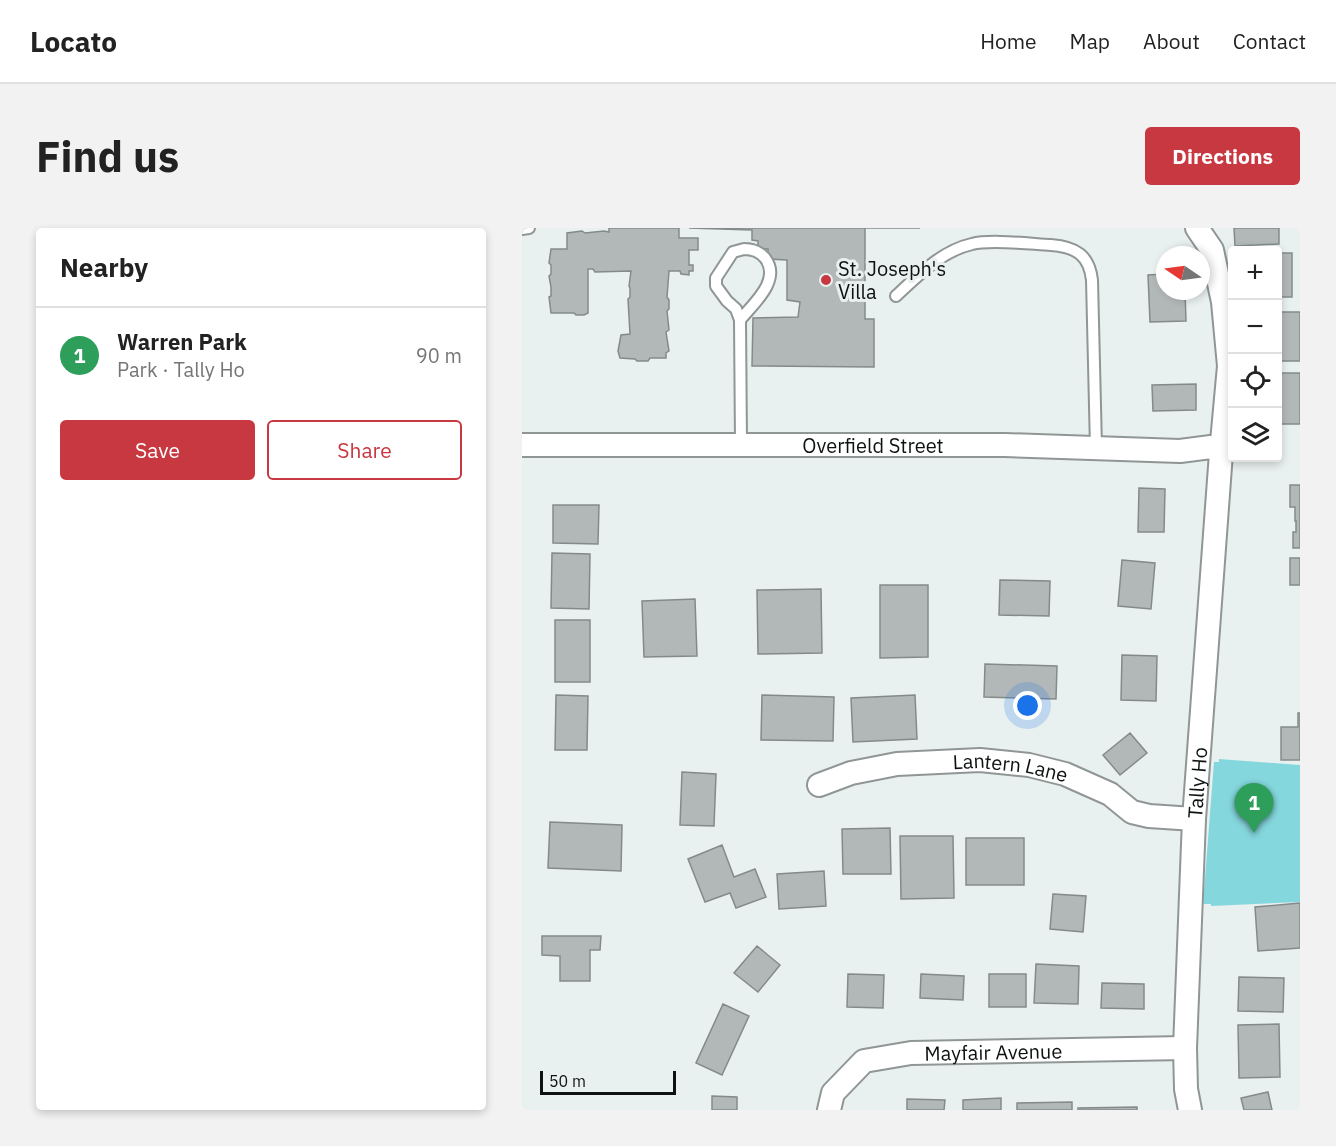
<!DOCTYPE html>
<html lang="en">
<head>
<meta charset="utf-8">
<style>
  :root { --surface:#fff; --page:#f2f2f2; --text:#222; --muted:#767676; --line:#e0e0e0; --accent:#c83841 }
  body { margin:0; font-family:"IBM Plex Sans",sans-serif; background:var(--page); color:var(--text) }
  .controls { position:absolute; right:18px; top:18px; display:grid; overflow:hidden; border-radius:6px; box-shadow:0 3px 9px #0003 }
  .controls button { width:54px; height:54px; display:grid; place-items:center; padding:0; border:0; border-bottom:2px solid var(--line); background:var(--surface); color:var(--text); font:30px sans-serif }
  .compass { position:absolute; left:634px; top:18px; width:54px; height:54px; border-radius:50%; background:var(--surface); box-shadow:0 3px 9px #0003; rotate:283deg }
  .scale { position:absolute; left:18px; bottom:15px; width:136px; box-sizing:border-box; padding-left:6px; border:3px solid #0e1111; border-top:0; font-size:16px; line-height:21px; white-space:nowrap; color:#0e1111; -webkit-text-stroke:4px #e9f0f0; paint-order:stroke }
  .you { position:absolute; left:506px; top:478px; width:21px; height:21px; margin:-15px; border:4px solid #fff; border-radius:50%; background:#1a73e8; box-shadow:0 0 0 9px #1a73e833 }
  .badge { display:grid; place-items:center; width:39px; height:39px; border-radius:50%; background:var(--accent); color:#fff; font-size:20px; font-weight:700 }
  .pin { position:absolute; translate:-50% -50px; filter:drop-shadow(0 2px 3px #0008) }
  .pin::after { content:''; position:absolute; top:32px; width:21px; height:18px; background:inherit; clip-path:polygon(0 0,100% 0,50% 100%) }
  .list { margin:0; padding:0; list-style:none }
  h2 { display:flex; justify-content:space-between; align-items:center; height:78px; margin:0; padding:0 24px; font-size:26px }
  h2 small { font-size:20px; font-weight:400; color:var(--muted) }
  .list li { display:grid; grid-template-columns:39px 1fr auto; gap:18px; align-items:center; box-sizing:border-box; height:96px; padding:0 24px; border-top:2px solid var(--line) }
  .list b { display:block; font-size:22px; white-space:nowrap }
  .list p { margin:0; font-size:20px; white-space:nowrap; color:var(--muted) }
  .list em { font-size:20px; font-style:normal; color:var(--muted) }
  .actions { display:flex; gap:12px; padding:18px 24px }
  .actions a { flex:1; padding:14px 0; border:2px solid var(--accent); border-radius:6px; text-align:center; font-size:21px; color:var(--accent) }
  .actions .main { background:var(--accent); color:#fff }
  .icon { flex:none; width:33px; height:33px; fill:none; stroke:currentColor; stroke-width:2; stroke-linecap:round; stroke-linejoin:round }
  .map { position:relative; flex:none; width:778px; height:882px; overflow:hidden; border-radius:6px }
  header { display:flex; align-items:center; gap:36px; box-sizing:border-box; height:84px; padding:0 30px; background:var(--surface); border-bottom:2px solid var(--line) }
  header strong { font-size:28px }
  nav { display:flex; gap:33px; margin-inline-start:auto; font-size:21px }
  .intro { display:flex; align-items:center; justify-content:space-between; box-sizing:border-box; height:144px; padding:0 36px }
  h1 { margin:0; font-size:42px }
  .button { padding:15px 27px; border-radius:6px; background:var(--accent); color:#fff; font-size:21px; font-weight:700 }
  main { display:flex; gap:36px; padding:0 36px }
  aside { flex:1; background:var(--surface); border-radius:6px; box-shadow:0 3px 9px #0003 }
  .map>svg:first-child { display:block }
  .green { fill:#84d7dd }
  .building { fill:#b2b8b8; stroke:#848a8a; stroke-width:1.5 }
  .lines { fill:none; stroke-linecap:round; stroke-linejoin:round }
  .lane-casing { stroke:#909696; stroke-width:14 }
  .street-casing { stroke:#909696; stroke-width:26 }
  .lane { stroke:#fff; stroke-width:10 }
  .street { stroke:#fff; stroke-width:22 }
  .poi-dot { fill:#c83841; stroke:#e9f0f0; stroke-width:2 }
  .labels { text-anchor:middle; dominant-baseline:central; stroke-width:6; stroke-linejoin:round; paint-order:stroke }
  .poi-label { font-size:20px; fill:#0e1111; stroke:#e9f0f0; text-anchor:start }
  .street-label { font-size:20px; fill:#0e1111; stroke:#e9f0f0 }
</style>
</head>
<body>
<header>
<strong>Locato</strong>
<nav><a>Home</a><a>Map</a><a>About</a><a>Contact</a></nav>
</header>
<div class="intro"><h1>Find us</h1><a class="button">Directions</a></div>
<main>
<aside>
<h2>Nearby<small></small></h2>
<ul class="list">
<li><span class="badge" style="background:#2e9e5b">1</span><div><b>Warren Park</b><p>Park · Tally Ho</p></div><em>90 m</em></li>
</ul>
<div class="actions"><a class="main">Save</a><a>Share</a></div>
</aside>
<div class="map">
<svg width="778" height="882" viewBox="0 0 778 882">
  <rect width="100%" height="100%" fill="#e9f0f0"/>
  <path class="green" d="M697 531 778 537V674L689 678V676H681L692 534H697Z"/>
  <path class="building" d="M87 0H157V10H176V22H167V37H171V43H167V47L159 46 158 43H147L145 69 147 72V81L145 83 147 102 144 104 147 123 144 125V130H128L126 133H115L113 131 98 130 96 123 99 107 108 106 106 71 108 69V60L107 58 109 43 73 44 71 41H66V85L62 87H54L52 85H29L27 69 29 68V59L27 48 29 46V37L27 35 29 21H45V5L60 3 63 5 82 3 87 4Z
    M343 0V91H352V139L230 138 231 90 276 89 278 74 265 72V32L246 31V21L236 20V13L230 12V2L167 0H398Z
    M712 0H757V16L713 18Z
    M756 25H770V69H756Z
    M643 46V63H663L664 93 628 94 626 47Z
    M756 84H778V133H756Z
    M756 145H778V196H756Z
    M674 156V182L631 183 630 157Z
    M768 257H778V320H771V304H774V293H773V279H768Z
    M617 260 643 261 642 304H616Z
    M31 277H77L76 316 31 315Z
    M30 325 68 326 67 381 29 380Z
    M768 330H778V357H768Z
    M600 332 633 335 629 381 596 378Z
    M478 352 528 353 527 388 477 387Z
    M358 357H406V429L358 430Z
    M299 361 300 425 236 426 235 362Z
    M173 371 175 428 122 429 120 373Z
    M33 392H68V454H33Z
    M600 427 635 428 634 473 599 472Z
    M463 436 535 438 534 471 462 469Z
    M34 467 66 468 65 522H33Z
    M240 467 312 469 311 513 239 512Z
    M393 467 395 511 331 514 329 470Z
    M776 485H778V532H759V499H776Z
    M608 505 625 525 598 547 581 527Z
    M160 544 194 546 192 598 158 597Z
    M28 594 100 597 99 643 26 640Z
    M368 600 369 646H321L320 601Z
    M378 608H431L432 670 379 671Z
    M444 610H502V657H444Z
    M200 617 212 649 233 641 244 669 214 680 208 665 183 674 166 631Z
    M302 643 304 678 257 681 255 646Z
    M531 666 564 668 561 704 528 701Z
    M778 675V720L736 723 733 679Z
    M20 708H79L78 722H68V753H38V728L20 727Z
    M235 718 258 737 236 764 212 745Z
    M514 736 557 738 556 776 512 775Z
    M326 746 362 747 361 780 325 779Z
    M399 746 442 748 441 772 398 770Z
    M467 746H504V779H467Z
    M717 749 762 750 761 784 716 783Z
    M580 755 622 756V781L579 780Z
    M201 776 227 788 200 847 174 835Z
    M757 796 758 849 717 850 716 797Z
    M746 864 750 882H722L719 870Z
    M190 868 215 869V882H190Z
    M479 870V882H441V872Z
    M385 871 423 872 422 882H385Z
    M550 874V882H495V875Z
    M615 879V882H556V880Z"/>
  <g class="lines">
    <defs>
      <path id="lane" d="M0 1 7 0
        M222 21C230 21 238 24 243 30 260 52 231 76 218 92L214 81 205 73 194 58V50L211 24Z
        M374 68C397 47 419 23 450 16 468 11 509 16 529 17 554 19 567 27 570 52L574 220
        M218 92 219 216"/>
      <g id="street">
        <path id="s1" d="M0 217H483L658 223 689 219 699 225"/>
        <path id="s2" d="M297 557 329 545 375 536 458 532 507 537 543 546 588 566 610 584 627 588 672 591"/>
        <path id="s3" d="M307 882 311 865 342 833 389 825 663 820"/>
        <path id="s4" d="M668 882 664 861 663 820 672 591 699 225 707 138 701 74 690 22 675 0"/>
      </g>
    </defs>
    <use href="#lane" class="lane-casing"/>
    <use href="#street" class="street-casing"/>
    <use href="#lane" class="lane"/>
    <use href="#street" class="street"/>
  </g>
  <circle class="poi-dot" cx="304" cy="52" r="6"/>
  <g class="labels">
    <g class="poi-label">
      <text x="316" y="40">St. Joseph's<tspan x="316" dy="23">Villa</tspan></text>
    </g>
    <g class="street-label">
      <text stroke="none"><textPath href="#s1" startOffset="351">Overfield Street</textPath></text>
      <text stroke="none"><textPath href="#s2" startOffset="195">Lantern Lane</textPath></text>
      <text stroke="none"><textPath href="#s4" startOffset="328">Tally Ho</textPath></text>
      <text stroke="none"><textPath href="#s3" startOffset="192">Mayfair Avenue</textPath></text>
    </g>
  </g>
</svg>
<div class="controls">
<button>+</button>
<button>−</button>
<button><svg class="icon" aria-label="locate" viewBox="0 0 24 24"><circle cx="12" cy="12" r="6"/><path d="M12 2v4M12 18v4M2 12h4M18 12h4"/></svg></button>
<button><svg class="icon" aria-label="layers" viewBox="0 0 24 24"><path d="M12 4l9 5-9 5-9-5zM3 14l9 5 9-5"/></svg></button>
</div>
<svg class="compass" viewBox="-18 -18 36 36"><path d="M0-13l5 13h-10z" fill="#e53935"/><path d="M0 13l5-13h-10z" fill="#767676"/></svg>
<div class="scale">50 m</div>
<div class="you"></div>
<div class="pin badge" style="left:732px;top:605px;background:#2e9e5b">1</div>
</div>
</main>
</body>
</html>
